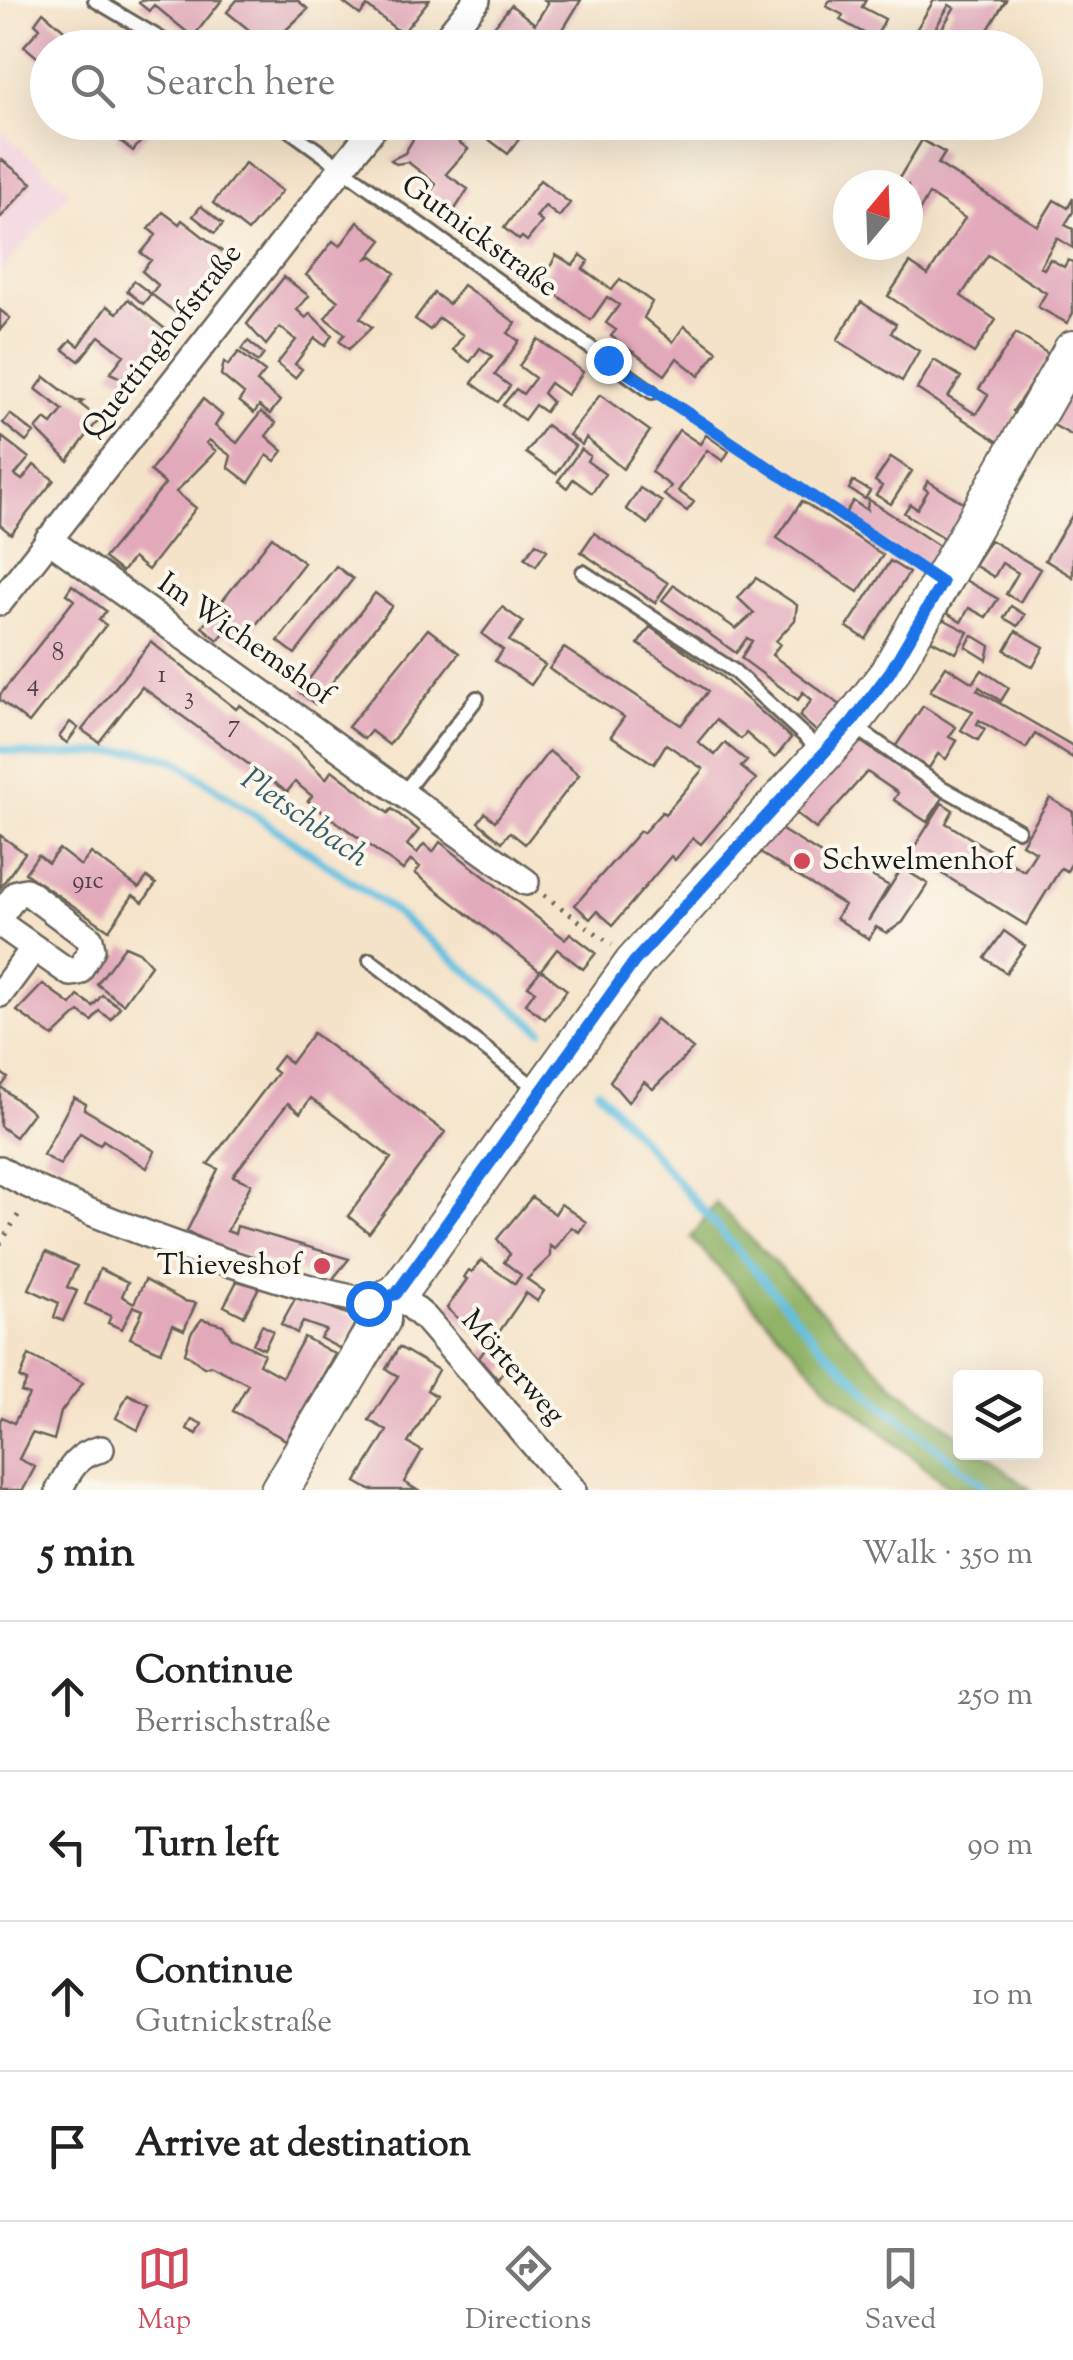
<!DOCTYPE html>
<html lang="en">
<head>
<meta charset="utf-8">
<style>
  :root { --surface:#fff; --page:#f6f6f6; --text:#222; --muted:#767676; --line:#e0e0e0; --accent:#d1495b }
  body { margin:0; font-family:"Sorts Mill Goudy",serif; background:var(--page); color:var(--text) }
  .controls { position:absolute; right:30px; bottom:30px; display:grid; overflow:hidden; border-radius:10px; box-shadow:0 10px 40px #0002 }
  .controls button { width:90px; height:90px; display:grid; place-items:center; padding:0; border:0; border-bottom:2px solid var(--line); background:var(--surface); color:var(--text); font:50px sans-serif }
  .compass { position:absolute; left:833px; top:170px; width:90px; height:90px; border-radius:50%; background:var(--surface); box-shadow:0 10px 40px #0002; rotate:19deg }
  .stop { position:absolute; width:30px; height:30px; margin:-22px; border:8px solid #1a73e8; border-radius:50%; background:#fff }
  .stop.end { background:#1a73e8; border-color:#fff; box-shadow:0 2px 10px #0008 }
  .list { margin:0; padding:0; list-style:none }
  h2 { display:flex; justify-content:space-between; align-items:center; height:130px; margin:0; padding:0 40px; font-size:42px }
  h2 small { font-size:32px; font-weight:400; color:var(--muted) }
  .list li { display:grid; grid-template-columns:65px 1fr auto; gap:30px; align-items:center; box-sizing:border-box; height:150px; padding:0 40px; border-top:2px solid var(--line) }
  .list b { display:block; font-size:38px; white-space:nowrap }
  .list p { margin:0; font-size:32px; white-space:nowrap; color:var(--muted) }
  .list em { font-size:32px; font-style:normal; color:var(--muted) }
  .icon { flex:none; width:55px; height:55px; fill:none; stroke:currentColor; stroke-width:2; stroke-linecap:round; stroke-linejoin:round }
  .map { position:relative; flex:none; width:1073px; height:1490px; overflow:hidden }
  .search { position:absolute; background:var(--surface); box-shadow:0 10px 40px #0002; left:30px; right:30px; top:30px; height:110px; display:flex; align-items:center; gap:25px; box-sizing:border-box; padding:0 35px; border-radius:55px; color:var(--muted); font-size:38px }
  .sheet { height:730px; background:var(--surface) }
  nav { display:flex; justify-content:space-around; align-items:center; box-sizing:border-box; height:140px; border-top:2px solid var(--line); background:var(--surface); font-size:28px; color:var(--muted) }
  nav a { display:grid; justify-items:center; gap:5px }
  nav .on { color:var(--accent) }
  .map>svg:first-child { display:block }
  .built { fill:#f3cfdf }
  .forest { fill:#91b368; stroke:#566842; stroke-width:2.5 }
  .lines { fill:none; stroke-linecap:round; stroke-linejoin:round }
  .stream { stroke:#62bfe0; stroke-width:8 }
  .building { fill:#e2a9bb }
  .lane-casing { stroke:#686259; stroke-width:18 }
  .street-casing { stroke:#686259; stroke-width:30 }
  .secondary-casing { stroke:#686259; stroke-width:42 }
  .path { stroke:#686259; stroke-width:5; stroke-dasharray:2.5 8; stroke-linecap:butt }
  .lane { stroke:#fff; stroke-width:12 }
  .street { stroke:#fff; stroke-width:25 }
  .secondary { stroke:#fff; stroke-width:38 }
  .route { stroke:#1a73e8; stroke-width:12 }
  .poi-dot { fill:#d1495b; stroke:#fbf7ec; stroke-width:4 }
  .labels { text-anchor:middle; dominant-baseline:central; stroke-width:8; stroke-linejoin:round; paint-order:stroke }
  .number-label { font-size:25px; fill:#4e3f44 }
  .street-label { font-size:30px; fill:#1c1c1c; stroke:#fbf7ec }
  .poi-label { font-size:30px; fill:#1c1c1c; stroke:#fbf7ec; text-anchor:start }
  .water-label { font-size:32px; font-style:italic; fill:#385d6a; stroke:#fbf7ec }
</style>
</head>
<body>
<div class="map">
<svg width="1073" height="1490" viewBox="0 0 1073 1490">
  <rect width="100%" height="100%" fill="#fbf7ec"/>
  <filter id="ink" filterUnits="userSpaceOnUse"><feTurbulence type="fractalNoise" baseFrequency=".01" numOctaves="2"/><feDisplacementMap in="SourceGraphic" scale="20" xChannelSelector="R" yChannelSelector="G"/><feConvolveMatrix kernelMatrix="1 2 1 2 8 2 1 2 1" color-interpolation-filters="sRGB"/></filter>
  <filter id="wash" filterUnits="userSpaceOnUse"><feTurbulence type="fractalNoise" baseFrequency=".0048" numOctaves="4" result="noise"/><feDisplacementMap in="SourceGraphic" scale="40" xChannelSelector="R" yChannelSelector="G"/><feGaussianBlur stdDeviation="2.25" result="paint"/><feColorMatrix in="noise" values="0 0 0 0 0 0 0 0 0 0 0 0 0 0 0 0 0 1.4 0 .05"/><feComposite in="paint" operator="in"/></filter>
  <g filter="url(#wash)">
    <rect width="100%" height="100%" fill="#f5e3c9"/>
    <path class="built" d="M0 131 70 190 0 273Z"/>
    <path class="forest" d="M716 1203 895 1386 960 1436V1452L982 1453 1031 1490 949 1487 833 1392 691 1238Z"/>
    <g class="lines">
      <path class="stream" d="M0 749 38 756 138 751 175 760 387 906 541 1030
        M598 1090 819 1344 882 1404 989 1490"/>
    </g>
    <g id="blocks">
      <path class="building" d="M141 0H222L193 37 154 5 149 11 139 3Z
        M237 0H297L308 9 269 46 227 12Z
        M340 0 371 2 429 0 402 34 367 6 360 15Z
        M544 0H581L556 41 551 38 544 48H477L511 5 535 24 548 3Z
        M830 0H866L862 7 885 19 875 39 840 20 843 15 826 6Z
        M934 0H1006L977 48H955L937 37 954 8 949 5 928 41 923 38 925 35 916 30Z
        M43 12 85 48H48L44 63 24 46 40 28 35 23Z
        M360 34 376 48H349Z
        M127 122H156L133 151 115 137Z
        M423 122H461L444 131 468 149 446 174 468 189 452 214 428 196 436 184 408 162 396 164 391 160 405 153Z
        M487 122H505L522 135 508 154 479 132Z
        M922 140 945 153 938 164 1038 226 1054 200 1068 208 1073 198V212L1065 225 1073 229V248L1057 238 1040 267 1044 269 1050 259 1064 267 1068 260 1073 262V313L1067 323 1038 307 1046 293 988 255 961 296 996 320 974 353 888 296 910 263 928 275 965 218 929 194 908 230V185H895Z
        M2 160 32 183 0 218V162Z
        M245 163 282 191 248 231 213 203Z
        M540 180 570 203 559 217 545 206 536 217 542 222 527 241 522 237 519 240 504 228Z
        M201 206 223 224 215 233 193 216Z
        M163 212 179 224 182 220 228 256 183 318 151 294 158 285 142 271 151 260 141 253 156 235 149 229Z
        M358 222 382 240 368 258 373 256 395 273 360 318 372 327 349 349 339 341 345 334 325 318 338 301 306 275 333 241 340 246Z
        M556 255 573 265 581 255 589 261 583 269 612 290 620 279 652 302 644 318 673 342 684 326 717 351 699 376 677 358 665 375 611 336 616 330 606 323 619 305 607 297 591 320 542 284Z
        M284 277 309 296 297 310 306 318 310 313 332 335 325 346 315 338 295 364 302 369 295 378 277 364 296 340 280 327 266 345 247 324Z
        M134 281 151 294 143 304 127 291Z
        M463 285 516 323 508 333 519 341 495 375 510 386 498 402 472 383 492 356 480 348 470 362 453 350 463 335 439 318 430 330 415 319 434 293 449 304Z
        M128 299 170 333 131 383 110 373 124 355 99 336 79 361 63 349 71 340 79 346 107 306 117 313Z
        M861 302 896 324 891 333 919 351 902 381 837 340Z
        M0 310 10 318 0 330Z
        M1016 333 1050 355 1013 411 1017 414 1000 443 917 389 934 360 961 377 948 397 976 414 988 395 979 389Z
        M538 339 583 372 567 395 550 383 543 393 552 402 545 412 535 405 524 420 503 405 516 389 523 394 535 378 519 366Z
        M248 341 264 354 258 362 242 349Z
        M239 352 265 372 257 382 280 401 270 414 259 406 254 413 239 401 244 394 221 375 224 362 228 365Z
        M45 377 76 401H83L80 404 99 419 68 461 36 429 45 419 52 424 63 410 36 389Z
        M1068 389 1073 392V436L1050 423Z
        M600 395 650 431 623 469 586 438 582 445 569 435Z
        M203 399 222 415 215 426 237 443 261 412 276 423 266 436 283 451 275 461 267 455 249 483 228 467 231 456 209 440 206 443 216 451 176 492 196 508 148 570 133 558 122 572 104 558 165 484 150 471Z
        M10 414 34 433 26 442 3 423Z
        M546 425 575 446 556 474 526 453Z
        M679 430 700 444 706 435 729 451 723 461 707 450 678 491 694 502 687 511 664 495 671 486 651 472Z
        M2 437 29 458 15 475 22 480 34 465 54 480 11 534 0 525Z
        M581 449 590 456 587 461 605 474 592 493 573 479 567 488 558 481Z
        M891 457 912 471 891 504 876 495 882 486 875 481Z
        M853 481 870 491 865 499 849 489Z
        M928 481 973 509 953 544 904 513 910 504 917 509 928 491 924 488Z
        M640 488 662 502 648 524 626 509Z
        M868 499 948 552 932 574 844 515 853 501 867 510Z
        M802 501 883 555 858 592 777 538Z
        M1073 514V577L1045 560Z
        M594 533 668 583 655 603 581 552Z
        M272 537 304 563 241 644 225 632 218 640 202 627Z
        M990 540 1040 569 1020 602 1006 594 1018 573 1002 563 994 577 974 565Z
        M536 543 547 550 536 566 525 558Z
        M890 561 909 573 866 639 847 627Z
        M336 566 353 579 295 654 278 641Z
        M756 578 797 605 795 620 776 641 780 644 772 655 840 705 817 732 799 716 812 700 803 692 798 700 741 658 752 641 747 638 736 653 662 600 674 585 736 629 754 613 738 598Z
        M965 580 998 599 986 617 969 608 961 622 947 613Z
        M72 585 106 611 99 620 106 625 29 723 0 700V695L74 600 66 594Z
        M375 593 392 606 315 704 299 692Z
        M1011 606 1025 615 1018 626 1004 618Z
        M502 607 523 622 509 641 545 665 531 685 495 661 503 650 482 634Z
        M943 619 968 632 956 653 931 640Z
        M650 627 721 676 791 738 775 758 746 733 741 739 716 720 698 742 715 755 725 743 747 761 741 767 756 779 701 844 693 838 675 860 671 856 613 925 597 911 590 919 575 905 640 831 643 833 662 812 665 814 703 769 666 744 654 764 611 736 624 717 549 669 564 648 681 725 708 691 638 644Z
        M428 629 459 653 389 745 371 731 364 739 348 727Z
        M1016 631 1044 647 1033 667 1005 650Z
        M972 635 990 646 987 660 966 647Z
        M151 642 236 709 240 705 295 748 326 779 332 770 388 813 392 809 419 830 407 845 417 853 424 844 433 852 440 842 565 939 570 933 596 953 583 969 557 949 540 971 415 873 420 867 411 860 403 870 308 801 312 796 295 782 287 792 142 687 99 742 82 730Z
        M946 666 973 683 982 670 1009 688 1001 701 979 687 977 690 1073 746V758L1035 734 1026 748 979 720 977 724 985 729 978 740 961 730 973 711 930 691Z
        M923 706 956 727 949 737 957 741 946 759 938 754 929 768 895 747Z
        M70 722 78 728 67 743 59 737Z
        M856 738 943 798 927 822 894 800 898 793 867 772 816 829 792 810Z
        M549 751 579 775 525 844 510 832 502 842 478 822 485 813 495 821Z
        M1050 798 1073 812V861L1067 871 1061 868 1026 925 910 854 942 803 953 810 946 823 1024 871 1036 852 1022 844Z
        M777 827 847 870 851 864 889 886 868 921 902 868 928 884 903 922 887 933 876 927 869 939 836 918 844 905 757 851Z
        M0 835 25 853 0 888Z
        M59 849 81 866 91 853 139 888 147 877 156 884 143 902 133 895 109 930 25 873 38 855 48 863Z
        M1004 931 1025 946 1006 973 985 958Z
        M125 946 139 952 151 965 123 1004 97 984Z
        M541 970 567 990 545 1019 525 1004 535 991 528 986Z
        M43 984 71 1005 78 996 93 1006 102 995 120 1007 111 1019 99 1011 92 1021 79 1012 53 1037 17 1011Z
        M656 1019 693 1049 653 1089 644 1082 628 1102 610 1081Z
        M313 1033 445 1132 369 1233 348 1216 391 1158 311 1098 300 1113 288 1103 233 1176 251 1184 227 1231 235 1234 237 1226 349 1259 331 1281 219 1248 187 1231 218 1169 208 1164 277 1073 272 1069 282 1056 291 1063Z
        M0 1072 8 1078 1 1087 33 1113 15 1137 0 1126Z
        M74 1097 86 1104 84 1109 155 1151 147 1168 103 1140 100 1145 80 1133 60 1165 43 1155Z
        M532 1197 555 1214 561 1204 586 1222 579 1232 571 1227 555 1249 550 1246V1257L527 1279 544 1291 537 1301 526 1293 493 1341 469 1329 447 1308 467 1279 464 1277 469 1270 472 1272 481 1260 515 1284 521 1275 504 1262 510 1254 497 1239Z
        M46 1252 77 1266 67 1287 77 1291 63 1321 54 1317 59 1303 29 1289Z
        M100 1269 128 1282 122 1296 134 1303 145 1280 184 1301 196 1303 184 1330 173 1325 161 1352 130 1338 143 1310 133 1306 122 1329 108 1323 111 1316 85 1304Z
        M237 1281 259 1287 244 1316 224 1306Z
        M297 1295 358 1318 341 1349 320 1338 326 1330 303 1322 297 1333 281 1324Z
        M202 1319 223 1325 232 1338 264 1354 259 1364 282 1377 304 1337 335 1354 286 1440 233 1411 248 1384 210 1365 204 1367 185 1353 191 1333Z
        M262 1325 273 1331 264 1349 253 1344Z
        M399 1347 438 1370 427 1390 436 1396 408 1443 422 1451 404 1482 417 1490H370L356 1482 387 1431 369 1420 398 1376 386 1369Z
        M486 1348 509 1364 498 1379 479 1358Z
        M29 1355 83 1383 61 1412 54 1440 32 1433 19 1459 35 1467 23 1490H0V1421L2 1417 14 1423 29 1395 21 1392 27 1381 20 1378Z
        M128 1394 149 1404 138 1430 116 1418Z
        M192 1419 202 1424 197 1434 187 1429Z"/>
    </g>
  </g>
  <g filter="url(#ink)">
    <use href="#blocks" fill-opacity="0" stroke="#686259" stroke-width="2.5"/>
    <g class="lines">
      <defs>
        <path id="lane" d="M95 0 176 48
          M278 122 652 392
          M583 572 734 671 822 752
          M853 725 941 787 1018 830
          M405 791 477 698
          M370 960 537 1089"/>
        <path id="street" d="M438 48 477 0
          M48 539 526 882
          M0 602 378 122
          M26 891 90 939 92 949 78 972 70 973 2 925 0 916 17 893Z
          M0 994 34 948
          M0 1169C43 1201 334 1307 382 1301
          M397 1294 425 1318 573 1490
          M59 1490C70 1468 77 1455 101 1449"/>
        <path id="secondary" d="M280 1490 381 1320 382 1301 397 1294 634 963 852 722 890 672 1073 350"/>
      </defs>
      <use href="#lane" class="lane-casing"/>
      <use href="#street" class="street-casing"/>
      <use href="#secondary" class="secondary-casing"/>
      <path class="path" d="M667 401 917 566
        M544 895 612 945
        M0 1244 22 1209"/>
      <use href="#lane" class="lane"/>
      <use href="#street" class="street"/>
      <use href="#secondary" class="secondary"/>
    </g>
  </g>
  <g class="lines" filter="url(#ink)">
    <path class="route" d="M368 1303 396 1294 634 962 852 722 890 672 942 583 608 360"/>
  </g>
  <g class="poi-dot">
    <circle cx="802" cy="861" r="10"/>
    <circle cx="322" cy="1266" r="10"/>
  </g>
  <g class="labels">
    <g class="number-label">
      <text x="58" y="654">8</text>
      <text x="162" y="676">1</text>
      <text x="33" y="685">4</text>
      <text x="189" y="698">3</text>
      <text x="234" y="726">7</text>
      <text x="88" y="882">91c</text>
    </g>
    <g class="street-label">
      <text transform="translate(479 237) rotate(36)">Gutnickstraße</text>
      <text transform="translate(163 342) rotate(-52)">Quettinghofstraße</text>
      <text transform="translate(245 640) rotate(35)">Im Wichemshof</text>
      <text transform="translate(512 1368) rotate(49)">Mörterweg</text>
    </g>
    <g class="poi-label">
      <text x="822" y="861">Schwelmenhof</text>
      <text x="302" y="1266" text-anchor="end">Thieveshof</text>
    </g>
    <g class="water-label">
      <text transform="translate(304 819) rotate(35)">Pletschbach</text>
    </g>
  </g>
</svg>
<div class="controls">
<button><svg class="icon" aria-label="layers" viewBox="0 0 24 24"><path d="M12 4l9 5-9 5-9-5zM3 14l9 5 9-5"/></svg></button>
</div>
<svg class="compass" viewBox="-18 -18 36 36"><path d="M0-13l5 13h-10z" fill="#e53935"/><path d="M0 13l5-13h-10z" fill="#767676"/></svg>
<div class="stop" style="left:368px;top:1303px"></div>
<div class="stop end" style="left:608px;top:360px"></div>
<div class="search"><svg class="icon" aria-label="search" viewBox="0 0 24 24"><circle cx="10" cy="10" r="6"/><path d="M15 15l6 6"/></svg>Search here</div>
</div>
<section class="sheet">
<h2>5 min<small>Walk · 350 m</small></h2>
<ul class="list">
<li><svg class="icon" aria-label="ahead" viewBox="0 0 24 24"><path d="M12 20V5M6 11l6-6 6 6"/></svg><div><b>Continue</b><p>Berrischstraße</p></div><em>250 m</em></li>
<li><svg class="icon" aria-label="left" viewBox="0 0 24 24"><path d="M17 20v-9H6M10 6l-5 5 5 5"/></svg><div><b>Turn left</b></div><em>90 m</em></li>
<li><svg class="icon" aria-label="ahead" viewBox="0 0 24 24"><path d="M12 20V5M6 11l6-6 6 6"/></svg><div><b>Continue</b><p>Gutnickstraße</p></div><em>10 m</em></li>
<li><svg class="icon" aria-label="arrive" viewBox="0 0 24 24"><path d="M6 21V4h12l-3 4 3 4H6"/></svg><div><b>Arrive at destination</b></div></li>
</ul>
</section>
<nav>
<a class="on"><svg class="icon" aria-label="map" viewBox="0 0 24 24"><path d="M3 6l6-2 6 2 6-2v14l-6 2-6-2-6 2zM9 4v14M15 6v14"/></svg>Map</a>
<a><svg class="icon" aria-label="directions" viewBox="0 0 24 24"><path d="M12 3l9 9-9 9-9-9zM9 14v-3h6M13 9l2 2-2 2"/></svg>Directions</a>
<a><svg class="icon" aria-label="saved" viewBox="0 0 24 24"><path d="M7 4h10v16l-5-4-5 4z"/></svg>Saved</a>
</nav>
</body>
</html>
